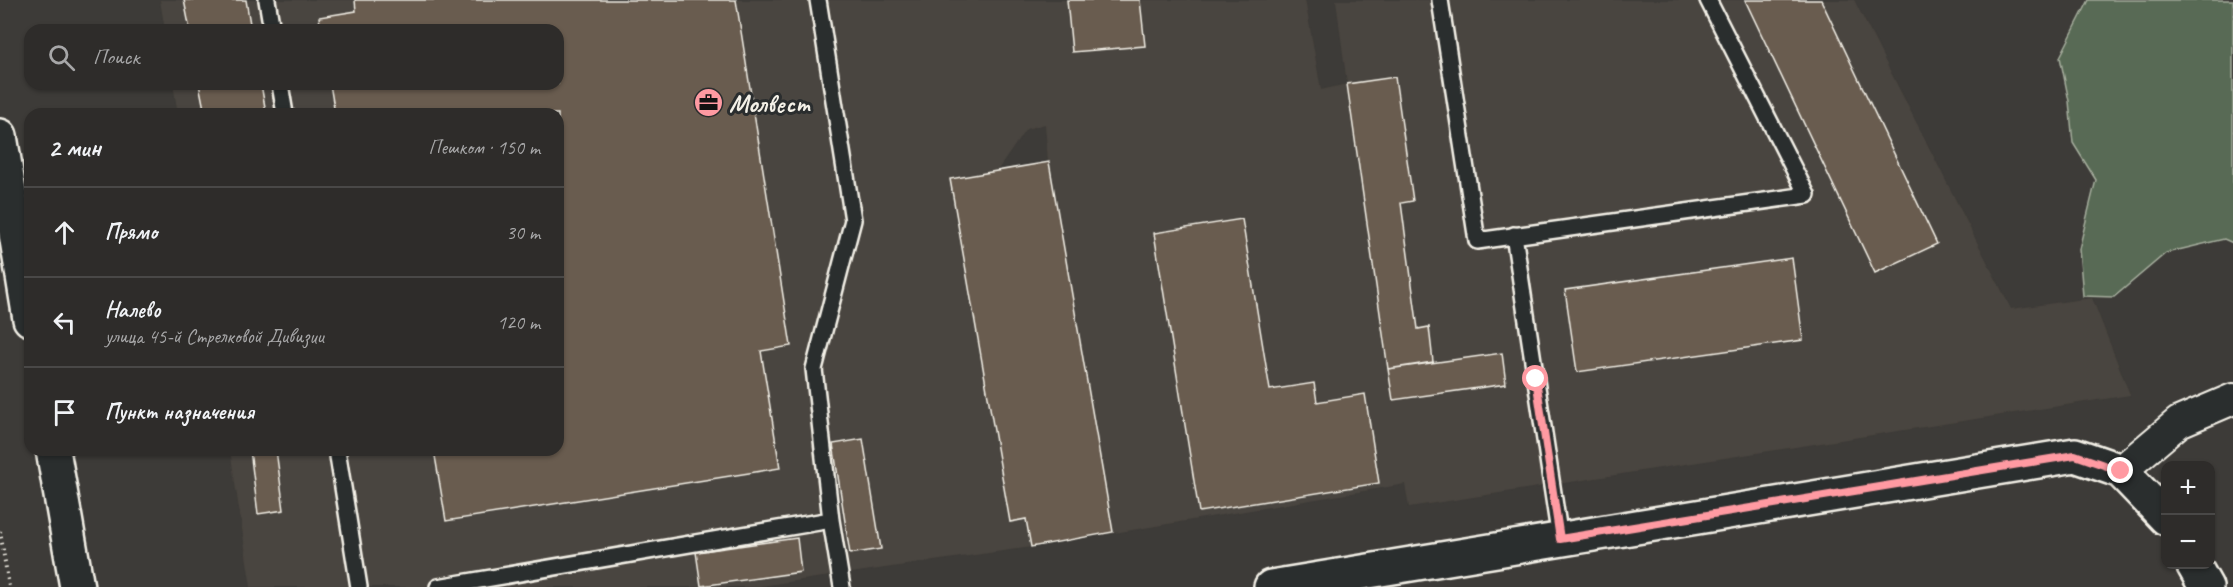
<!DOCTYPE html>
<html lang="ru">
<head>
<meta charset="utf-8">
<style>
  :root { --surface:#2e2c2a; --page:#3a3836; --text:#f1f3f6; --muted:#a7a7a8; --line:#494847 }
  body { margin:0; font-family:Caveat,sans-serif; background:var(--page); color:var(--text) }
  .controls { position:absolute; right:18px; bottom:18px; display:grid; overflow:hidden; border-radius:12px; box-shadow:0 2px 4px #0004 }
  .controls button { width:54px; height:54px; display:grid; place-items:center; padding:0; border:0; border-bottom:2px solid var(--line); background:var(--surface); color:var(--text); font:30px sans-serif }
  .stop { position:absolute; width:18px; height:18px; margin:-14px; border:4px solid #ff9aa2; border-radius:50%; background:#fff }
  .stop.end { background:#ff9aa2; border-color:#fff; box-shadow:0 2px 6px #0008 }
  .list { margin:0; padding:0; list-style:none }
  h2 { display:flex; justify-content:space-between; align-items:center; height:78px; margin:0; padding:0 24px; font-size:26px }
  h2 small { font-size:20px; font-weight:400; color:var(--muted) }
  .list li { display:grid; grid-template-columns:39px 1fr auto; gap:18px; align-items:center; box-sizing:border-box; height:90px; padding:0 24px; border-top:2px solid var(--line) }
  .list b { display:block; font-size:22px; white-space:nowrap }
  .list p { margin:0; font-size:20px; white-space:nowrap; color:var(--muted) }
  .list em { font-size:20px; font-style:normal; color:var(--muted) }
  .icon { flex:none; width:33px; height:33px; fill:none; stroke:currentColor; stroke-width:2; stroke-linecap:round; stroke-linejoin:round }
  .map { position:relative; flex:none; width:2233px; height:587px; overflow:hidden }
  .search { position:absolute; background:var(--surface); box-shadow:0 2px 4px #0004; left:24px; top:24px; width:540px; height:66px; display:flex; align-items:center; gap:15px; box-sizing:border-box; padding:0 21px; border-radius:18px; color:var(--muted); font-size:22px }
  .panel { position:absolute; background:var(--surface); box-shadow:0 2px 4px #0004; left:24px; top:108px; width:540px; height:348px; border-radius:18px }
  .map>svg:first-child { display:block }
  .built { fill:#4a453f; fill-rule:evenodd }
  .green { fill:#596a54; stroke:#a6ae9e; stroke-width:1.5 }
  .building { fill:#695c50; stroke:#f4f1e8; stroke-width:1.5 }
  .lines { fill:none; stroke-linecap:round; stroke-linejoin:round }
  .lane-casing { stroke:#f4f1e8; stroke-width:20 }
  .street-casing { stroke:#f4f1e8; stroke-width:34 }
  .secondary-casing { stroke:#f4f1e8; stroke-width:38 }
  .path { stroke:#f4f1e8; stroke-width:4; stroke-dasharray:1.5 4.5; stroke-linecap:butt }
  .lane { stroke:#2a2d2e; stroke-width:15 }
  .street { stroke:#2a2d2e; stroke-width:30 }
  .secondary { stroke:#2a2d2e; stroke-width:33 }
  .route { stroke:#ff9aa2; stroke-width:8 }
  .labels { text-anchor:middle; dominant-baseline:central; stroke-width:6; stroke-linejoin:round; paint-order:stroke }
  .poi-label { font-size:26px; font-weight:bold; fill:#f4f1e8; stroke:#2a2d2e; text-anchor:start }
</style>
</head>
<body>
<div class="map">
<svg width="2233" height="587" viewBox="0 0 2233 587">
  <rect width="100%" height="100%" fill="#3d3b38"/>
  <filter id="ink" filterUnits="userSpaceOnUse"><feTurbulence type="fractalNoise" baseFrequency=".0167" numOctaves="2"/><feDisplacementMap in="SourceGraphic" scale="12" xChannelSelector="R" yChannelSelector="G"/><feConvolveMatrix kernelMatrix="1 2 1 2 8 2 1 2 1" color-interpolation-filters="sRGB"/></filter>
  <g filter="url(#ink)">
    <path class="built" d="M160 0H1305L1321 90 1347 84 1336 0H1854L2011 309 2092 298 2130 395 1409 507 1405 484 1031 547 754 587H251L230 450H558V114H178L173 84H558V30H165ZM1045 124 1048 162 997 171 1026 129Z"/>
    <path class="green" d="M2089 0H2233V243L2224 239 2166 253 2114 297 2083 296 2079 249 2096 180 2073 143 2069 101 2060 57Z"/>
    <path class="building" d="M184 0H246L251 30H190Z
      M355 0H736L791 346 761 351 780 468 446 521 434 450H558V114H335L330 84H558V30H321L319 17 356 11Z
      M1067 0H1140L1145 46 1072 52Z
      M1745 0H1821L1937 244 1875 273Z
      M1395 77 1413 201 1401 203 1418 329 1429 327 1433 362 1388 369 1347 84Z
      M199 84H261L266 113 205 114Z
      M1049 162 1113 532 1031 547 1026 519 1010 522 950 179Z
      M1242 219 1270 390 1314 383 1317 402 1365 394 1379 483 1199 512 1154 233Z
      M1792 258 1803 340 1577 372 1565 290Z
      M1502 353 1506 384 1393 400 1388 369Z
      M863 439 881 549 850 554 833 444Z
      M250 450H276L284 510 258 514Z
      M797 538 801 572 701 586 696 552Z"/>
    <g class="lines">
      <defs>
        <path id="lane" d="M267 0 272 30
          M818 0 853 220 814 369 831 520 842 587
          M1440 0 1477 241 1807 195 1708 0
          M280 84 285 114
          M1514 235 1560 539
          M337 450 359 587
          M438 587 831 520"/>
        <path id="street" d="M2121 471 2179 422 2233 399"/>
        <path id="secondary" d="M0 136 30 319
          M53 450 77 587
          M2193 564 2206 587
          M1271 587 2075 455 2121 471 2166 518"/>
      </defs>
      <use href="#lane" class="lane-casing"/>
      <use href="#street" class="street-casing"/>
      <use href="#secondary" class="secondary-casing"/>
      <path class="path" d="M0 531 9 587"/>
      <use href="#lane" class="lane"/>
      <use href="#street" class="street"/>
      <use href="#secondary" class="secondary"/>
    </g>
  </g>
  <g class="lines" filter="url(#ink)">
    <path class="route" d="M1536 379 1560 539 2075 455 2121 471"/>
  </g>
  <defs>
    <symbol id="office-disc" viewBox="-11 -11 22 22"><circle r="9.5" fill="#ff9aa2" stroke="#2a2d2e"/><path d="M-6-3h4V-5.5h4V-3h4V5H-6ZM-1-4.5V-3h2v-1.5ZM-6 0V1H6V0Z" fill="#111"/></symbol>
  </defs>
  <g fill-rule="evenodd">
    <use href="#office-disc" x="692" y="86" width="33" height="33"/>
  </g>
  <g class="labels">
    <g class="poi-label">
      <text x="729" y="103">Молвест</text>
    </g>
  </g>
</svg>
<div class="controls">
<button>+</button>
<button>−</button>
</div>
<div class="stop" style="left:1536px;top:379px"></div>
<div class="stop end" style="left:2121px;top:471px"></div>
<div class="search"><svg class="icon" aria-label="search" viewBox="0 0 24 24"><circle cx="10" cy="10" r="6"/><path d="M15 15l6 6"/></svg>Поиск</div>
<section class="panel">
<h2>2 мин<small>Пешком · 150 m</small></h2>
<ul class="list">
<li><svg class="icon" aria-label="ahead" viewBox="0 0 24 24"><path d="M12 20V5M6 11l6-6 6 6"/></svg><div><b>Прямо</b></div><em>30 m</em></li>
<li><svg class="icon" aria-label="left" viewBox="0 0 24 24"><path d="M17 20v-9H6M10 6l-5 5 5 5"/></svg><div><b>Налево</b><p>улица 45-й Стрелковой Дивизии</p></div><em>120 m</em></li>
<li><svg class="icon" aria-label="arrive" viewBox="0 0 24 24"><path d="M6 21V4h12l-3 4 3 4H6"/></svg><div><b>Пункт назначения</b></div></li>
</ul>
</section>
</div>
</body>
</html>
